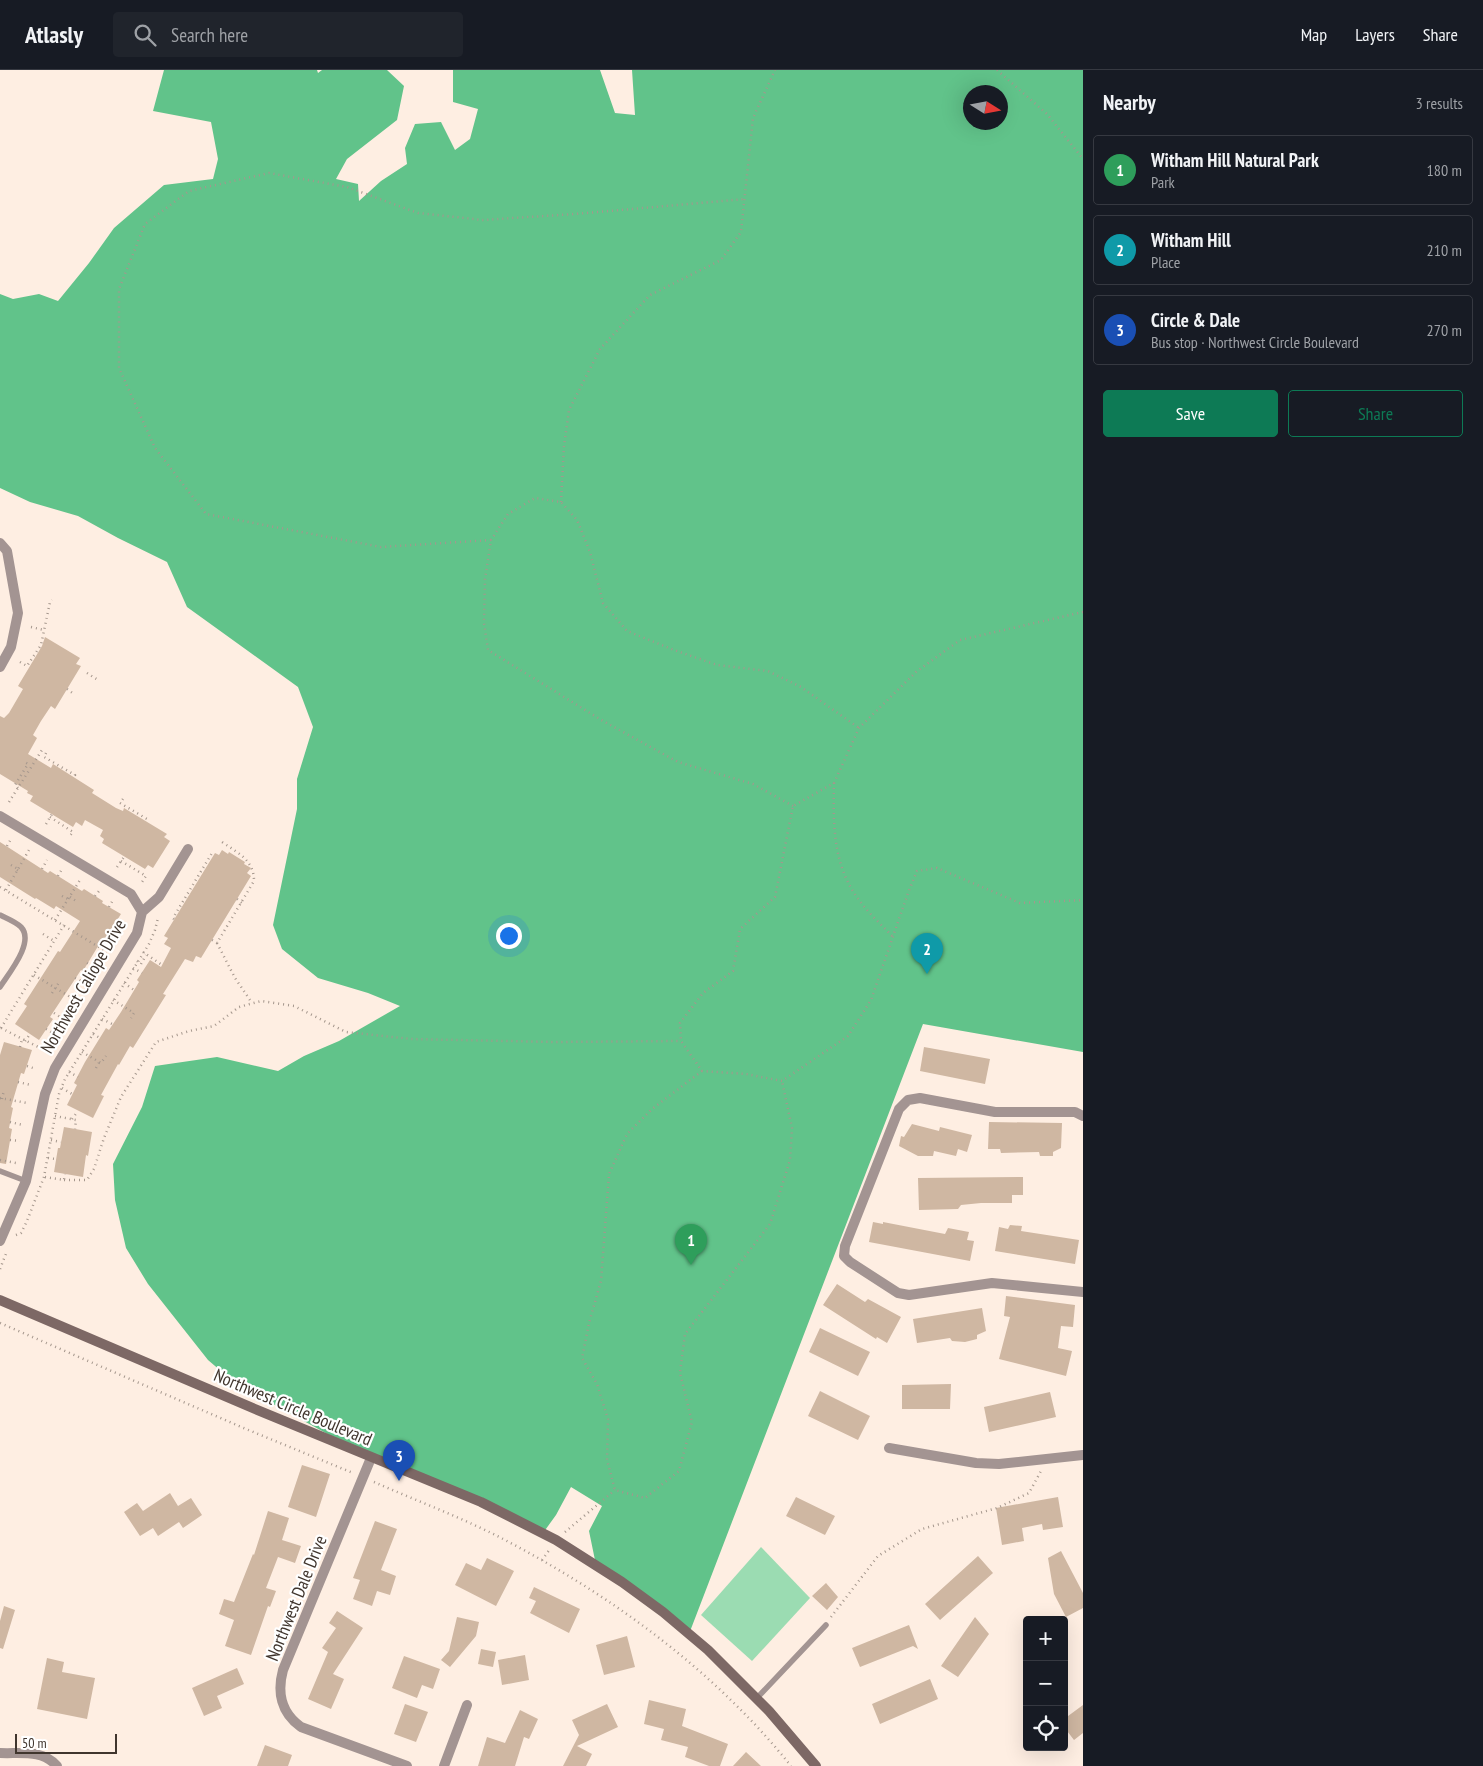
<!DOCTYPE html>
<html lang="en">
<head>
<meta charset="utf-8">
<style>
  :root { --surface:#171b24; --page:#20242c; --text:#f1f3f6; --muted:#9ea1a6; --line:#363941; --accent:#0d7a55 }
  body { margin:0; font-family:"PT Sans Narrow",sans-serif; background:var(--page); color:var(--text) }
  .controls { position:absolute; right:15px; bottom:15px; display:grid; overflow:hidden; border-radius:5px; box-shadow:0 5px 20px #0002 }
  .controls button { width:45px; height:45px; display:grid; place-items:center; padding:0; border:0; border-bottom:1px solid var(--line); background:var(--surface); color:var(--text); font:25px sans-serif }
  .compass { position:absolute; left:963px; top:15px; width:45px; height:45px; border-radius:50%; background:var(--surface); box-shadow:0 5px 20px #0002; rotate:101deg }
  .scale { position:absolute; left:15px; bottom:12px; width:102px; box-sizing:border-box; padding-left:5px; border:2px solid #40352d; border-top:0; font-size:14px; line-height:18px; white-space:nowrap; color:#40352d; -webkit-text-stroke:4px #fff; paint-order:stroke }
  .you { position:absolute; left:508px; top:865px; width:18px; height:18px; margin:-12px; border:4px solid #fff; border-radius:50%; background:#1a73e8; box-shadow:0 0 0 8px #1a73e833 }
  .badge { display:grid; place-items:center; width:32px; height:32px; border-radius:50%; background:var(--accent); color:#fff; font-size:16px; font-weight:700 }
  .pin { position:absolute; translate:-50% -41px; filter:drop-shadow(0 1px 2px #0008) }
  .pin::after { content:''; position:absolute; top:26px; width:18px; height:15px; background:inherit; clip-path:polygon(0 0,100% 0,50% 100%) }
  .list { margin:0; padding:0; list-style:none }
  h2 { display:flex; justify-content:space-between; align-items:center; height:65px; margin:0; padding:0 20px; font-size:21px }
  h2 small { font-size:16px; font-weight:400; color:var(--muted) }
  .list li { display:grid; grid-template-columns:32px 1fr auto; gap:15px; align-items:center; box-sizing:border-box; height:70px; margin:0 10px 10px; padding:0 10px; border:1px solid var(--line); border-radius:5px }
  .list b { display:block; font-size:19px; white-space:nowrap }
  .list p { margin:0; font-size:16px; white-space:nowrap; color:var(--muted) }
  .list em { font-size:16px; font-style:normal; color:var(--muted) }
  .actions { display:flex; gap:10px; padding:15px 20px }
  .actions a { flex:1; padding:11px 0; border:1px solid var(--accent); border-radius:5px; text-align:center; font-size:18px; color:var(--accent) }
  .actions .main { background:var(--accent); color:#fff }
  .icon { flex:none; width:28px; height:28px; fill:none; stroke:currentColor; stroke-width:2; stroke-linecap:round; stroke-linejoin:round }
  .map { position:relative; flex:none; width:1083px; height:1696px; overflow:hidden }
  header { display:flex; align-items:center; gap:30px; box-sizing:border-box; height:70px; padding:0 25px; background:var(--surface); border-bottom:1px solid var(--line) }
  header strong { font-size:24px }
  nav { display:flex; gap:28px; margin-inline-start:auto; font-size:18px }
  .search { width:350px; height:45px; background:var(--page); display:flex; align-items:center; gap:12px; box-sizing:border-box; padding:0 18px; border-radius:5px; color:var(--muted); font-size:19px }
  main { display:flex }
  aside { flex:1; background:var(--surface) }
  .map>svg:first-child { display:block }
  .green { fill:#9bdcb2 }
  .forest { fill:#61c38a; fill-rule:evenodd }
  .building { fill:#cfb7a2 }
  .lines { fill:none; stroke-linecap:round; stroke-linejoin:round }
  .path { stroke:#a5978d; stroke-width:2.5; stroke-dasharray:1 4; stroke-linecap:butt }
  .service { stroke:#a39492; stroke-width:5.5 }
  .minor { stroke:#a39492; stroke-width:10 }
  .secondary { stroke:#7d6865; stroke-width:10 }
  .labels { text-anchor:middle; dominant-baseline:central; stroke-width:4.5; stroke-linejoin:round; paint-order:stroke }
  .street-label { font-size:18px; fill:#40352d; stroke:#fff }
</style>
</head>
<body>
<header>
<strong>Atlasly</strong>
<div class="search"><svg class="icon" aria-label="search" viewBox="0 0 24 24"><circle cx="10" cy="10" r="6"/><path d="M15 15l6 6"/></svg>Search here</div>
<nav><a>Map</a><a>Layers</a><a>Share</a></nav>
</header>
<main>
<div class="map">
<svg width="1083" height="1696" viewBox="0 0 1083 1696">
  <rect width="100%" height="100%" fill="#feeee2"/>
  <path class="green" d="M761 1477 810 1528 752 1591 701 1545Z"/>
  <path class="forest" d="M164 0H317L318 3 322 0H387L404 16 397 50 347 89 336 109 358 114 359 131 381 111 407 94 405 78 415 54 441 52 455 80 470 69 478 39 453 32V0H600L615 43 635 45 632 0H1083V982L923 954 689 1564 596 1495 589 1461 602 1436 571 1417 556 1445 543 1463 371 1388 235 1313 208 1290 148 1214 126 1178 115 1130 113 1094 142 1037 155 996 217 987 278 1001 304 986 339 971 400 936 368 923 318 908 282 879 273 855 297 739V709L313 657 298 617 187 537 167 492 118 468 78 446 30 432 0 418V224L13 229 39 224 58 231 89 193 114 158 164 115 213 109 218 89 211 52 153 41ZM971 22H1001V52H971Z"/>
  <path class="building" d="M45 567 80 588 76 594 81 596 55 639 51 636 41 651 33 665 37 668 28 684 51 698 53 694 94 720 92 723 116 738 123 741 124 738 167 764 164 767 170 771 153 798 148 795 145 799 102 773 104 769 100 766 103 760 85 750 82 756 76 752 73 757 30 731 33 726 27 723 28 721 0 704V646L4 648 9 643 23 619 18 616 42 576Z
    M0 772 48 803 50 801 82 821 84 819 103 831 102 833 121 844 105 869 103 868 83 901 81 900 50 947 53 949 39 970 15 954 27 936 24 934 58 881 60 882 80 851 56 836 54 839 36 828 35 829 0 807Z
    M222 780 228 784 229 782 245 792 244 794 251 798 247 803 251 806 237 829 201 888 196 886 193 892 185 889 163 924 166 925 133 978 130 976 119 995 118 994 101 1025 104 1026 93 1048 67 1035 77 1015 74 1013 85 992 106 958 109 960 121 942 139 912 137 910 150 890 161 897 171 878 164 874 168 868 164 866 215 783 219 785Z
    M4 972 32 980 24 1004 21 1003 11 1037 13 1038 9 1058 12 1059 6 1094 0 1093V985Z
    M924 977 990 989 985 1014 920 1001Z
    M989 1052 1062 1053 1061 1078 1053 1082V1086H1040L1039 1082 1001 1083 1000 1079H988Z
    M912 1054 939 1061 940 1057 972 1065 967 1082 958 1079 956 1086 934 1081 933 1086H918L899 1076 901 1066 904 1067Z
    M64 1057 92 1062 88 1086 86 1085 83 1107 54 1102 58 1078H60Z
    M1023 1107V1125H1012V1133H981L961 1135 958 1139 919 1140 918 1108Z
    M873 1152 883 1154V1152L945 1164 948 1158 969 1162 967 1170 974 1171 970 1191 869 1172Z
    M1010 1155 1022 1156 1021 1161 1079 1170 1075 1194 995 1181 999 1157 1008 1159Z
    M837 1214 865 1232 868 1229 901 1247 887 1273 877 1267 876 1269 823 1235Z
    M1006 1226 1075 1235 1073 1257 1061 1256 1058 1278 1072 1281 1066 1306 999 1289 1010 1247 1004 1246Z
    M982 1238 986 1261 977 1265V1269L965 1272 952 1271 950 1268 917 1273 913 1249Z
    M820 1258 870 1282 858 1306 809 1282Z
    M951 1314 950 1339H902V1315Z
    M820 1321 870 1346 858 1370 808 1346Z
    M1050 1322 1056 1347 989 1362 984 1337Z
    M302 1395 330 1404 316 1447 288 1437Z
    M170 1423 178 1436 191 1428 202 1445 183 1458 179 1452 158 1466 153 1458 140 1466 124 1442 137 1433 143 1441Z
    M796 1427 835 1446 825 1465 786 1446Z
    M1058 1427 1063 1457 1043 1460 1042 1454 1022 1458 1024 1471 1002 1475 996 1438Z
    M268 1441 289 1448 282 1470 301 1476 295 1493 278 1487 266 1518 276 1521 270 1537 268 1536 251 1585 225 1576 234 1550 219 1544 224 1529 234 1532 253 1484 254 1485Z
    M375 1451 397 1459 381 1500 396 1506 390 1525 377 1521 372 1536 353 1529 360 1510 353 1508Z
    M1061 1481 1083 1523V1538L1066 1547 1054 1524 1048 1488Z
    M978 1486 993 1503 940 1550 925 1534Z
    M487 1488 514 1501 496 1536 455 1515 466 1493 481 1500Z
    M826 1513 838 1527 827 1540 812 1526Z
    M534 1517 580 1539 569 1563 530 1543 536 1531 529 1528Z
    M4 1536 15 1540 3 1579 0 1578V1551Z
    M337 1541 363 1558 333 1604 344 1609 331 1639 308 1629 328 1582 322 1578 336 1558 329 1553Z
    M457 1547 479 1552 476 1566 450 1597 441 1590 449 1581Z
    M975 1547 989 1564 958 1607 941 1596Z
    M909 1555 918 1579 913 1576 860 1597 852 1578Z
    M627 1566 635 1597 604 1605 596 1575Z
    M481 1579 496 1582 493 1597 478 1594Z
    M525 1585 529 1610 502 1615 498 1590Z
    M404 1586 440 1599 433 1619 422 1615 417 1628 392 1618Z
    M47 1588 64 1592 62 1602 95 1608 87 1649 37 1639Z
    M237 1598 244 1614 217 1626 222 1638 204 1646 192 1618Z
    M930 1609 938 1629 880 1654 872 1634Z
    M649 1630 686 1639 682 1656 728 1674 720 1696H709L685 1687 688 1677 661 1670 664 1659 644 1654Z
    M405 1634 428 1642 416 1672 394 1664Z
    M607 1634 618 1657 577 1676 592 1684 586 1696H563L579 1665 572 1650Z
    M1083 1635V1663L1074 1670 1064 1657V1649Z
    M520 1640 538 1649 529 1669 524 1667 515 1696H478L487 1667 505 1673Z
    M265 1675 292 1685 288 1696H257Z
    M746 1682 761 1696H733Z"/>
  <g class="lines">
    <path class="path" d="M997 0 1047 44 1083 89
      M561 432 564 376 569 340 600 279 650 225 721 190 741 162 753 48 775 0
      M491 470 381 477 206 444 155 378 119 298V219L145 154 189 121 269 103 347 117 418 143 483 150 575 144 745 129
      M1083 542 960 570 916 602 859 658 834 713 793 736 775 827 740 859 733 901 703 923 680 953 681 971 702 1001 746 1004 782 1011 848 966 871 930 908 823 917 801 937 798 1020 833 1083 830
      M31 557 44 560
      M20 592 27 596 41 575 50 532 52 530
      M87 603 98 610
      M67 619 74 624
      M46 683 44 687 75 705 73 707
      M834 713C833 755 833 796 859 830 869 844 882 855 893 867
      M18 718 15 715 28 694 23 691
      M123 729 120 733 147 749 146 751
      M9 732 42 680
      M793 736 753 714 678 692 603 651 488 580 484 553 485 509 491 470 508 444 535 428 561 432 577 450 590 482 603 533 627 561 674 580 717 595 768 601 801 617 859 658
      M50 747 73 762 69 767
      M46 754 52 744
      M7 776 11 769
      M121 791 146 806 142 812
      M11 795 18 799
      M117 797 124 787
      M42 799 47 790
      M17 800 21 803
      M58 806 62 799
      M0 817 107 882
      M6 820 29 780
      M62 826 68 829
      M95 826 99 821
      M70 827 76 831
      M237 829 242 833
      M109 837 113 830
      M174 849 173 848 212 783
      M55 850 80 810
      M43 864 54 871
      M212 870 217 873 254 811C254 790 238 783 222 772
      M217 873 235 908 252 933
      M98 876 103 868
      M143 882 162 895
      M137 891 141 894 146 885
      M87 893 97 899
      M133 898 142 903
      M34 905 77 931
      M75 908 87 914
      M124 913 134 920
      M52 923 60 911
      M113 930 134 943 131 948
      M54 943 65 950
      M102 949 112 954
      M1 958 64 855
      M1 958 46 981
      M46 959 56 965
      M93 964 100 968
      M25 971 30 964
      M20 977 22 969
      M82 982 101 993 106 986
      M27 996 36 999
      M96 998 100 991
      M702 1001 652 1039 627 1064 609 1104 601 1211 589 1253 582 1288 597 1314 608 1349 607 1390 615 1420 645 1428 679 1401 692 1352 680 1303 685 1264 770 1154 790 1090 792 1058 782 1011
      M69 1002 78 1007
      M18 1012 31 1015
      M62 1018 72 1024
      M0 1028 27 1033
      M2 1029 4 1020
      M55 1046 76 1050 75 1059
      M72 1049 78 1041
      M10 1052 23 1055
      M10 1070 20 1071
      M51 1070 61 1072
      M48 1088 56 1089
      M0 1090 16 1093
      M45 1107 64 1110 65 1104
      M64 1110H87L94 1099 104 1068 121 1027 156 972 189 961 214 956 239 937 261 931 294 936 346 962 411 969 555 972 681 971
      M16 1165 21 1163 27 1151 44 1107 59 1024 65 1009 149 874 155 860 158 848
      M0 1199 7 1181
      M0 1253 246 1359 353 1403
      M374 1412C417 1431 463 1448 505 1470 612 1526 715 1601 791 1696
      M565 1462 615 1420
      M542 1490 550 1479
      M831 1547 878 1486 922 1459 997 1438 1029 1423 1041 1401"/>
    <path class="service" d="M0 845C6 848 16 852 21 857 35 872 9 903 0 917
      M0 1101 26 1111
      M757 1628 826 1555"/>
    <path class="minor" d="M0 473 7 481 18 543 11 577 0 597
      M0 746 131 824 142 842 137 863 55 998 45 1024 26 1111 0 1171
      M142 842 159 827 188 779
      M1083 1046 1075 1042H995L920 1028 908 1030 899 1039 845 1176 844 1186 850 1192 898 1223 909 1225 992 1213 1083 1222
      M889 1378 976 1393 999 1394 1083 1385
      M371 1388 283 1600C277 1622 281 1643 301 1657L407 1696
      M0 1683C20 1684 42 1679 57 1696
      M444 1696 467 1635"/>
    <path class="secondary" d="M0 1230 255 1339 481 1432 556 1470 622 1512 663 1542 708 1580 769 1641 816 1696"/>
  </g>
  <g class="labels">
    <g class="street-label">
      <text transform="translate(83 916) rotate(-60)">Northwest Caliope Drive</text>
      <text transform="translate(293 1337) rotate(23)">Northwest Circle Boulevard</text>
      <text transform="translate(296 1528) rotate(-68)">Northwest Dale Drive</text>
    </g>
  </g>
</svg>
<div class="controls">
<button>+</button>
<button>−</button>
<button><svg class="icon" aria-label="locate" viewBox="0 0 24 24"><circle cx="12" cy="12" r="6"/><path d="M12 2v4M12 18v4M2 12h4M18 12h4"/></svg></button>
</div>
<svg class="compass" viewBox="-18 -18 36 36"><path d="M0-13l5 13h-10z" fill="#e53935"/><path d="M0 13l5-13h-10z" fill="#9ea1a6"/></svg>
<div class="scale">50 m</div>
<div class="you"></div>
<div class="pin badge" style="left:691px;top:1195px;background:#2e9e5b">1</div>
<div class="pin badge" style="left:927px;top:904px;background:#0f9aa8">2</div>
<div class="pin badge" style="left:399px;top:1411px;background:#1a4fb4">3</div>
</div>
<aside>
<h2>Nearby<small>3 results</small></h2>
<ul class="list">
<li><span class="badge" style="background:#2e9e5b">1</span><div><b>Witham Hill Natural Park</b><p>Park</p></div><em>180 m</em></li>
<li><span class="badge" style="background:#0f9aa8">2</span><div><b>Witham Hill</b><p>Place</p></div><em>210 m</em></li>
<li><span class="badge" style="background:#1a4fb4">3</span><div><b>Circle &amp; Dale</b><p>Bus stop · Northwest Circle Boulevard</p></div><em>270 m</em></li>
</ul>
<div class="actions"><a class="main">Save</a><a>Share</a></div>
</aside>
</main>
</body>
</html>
